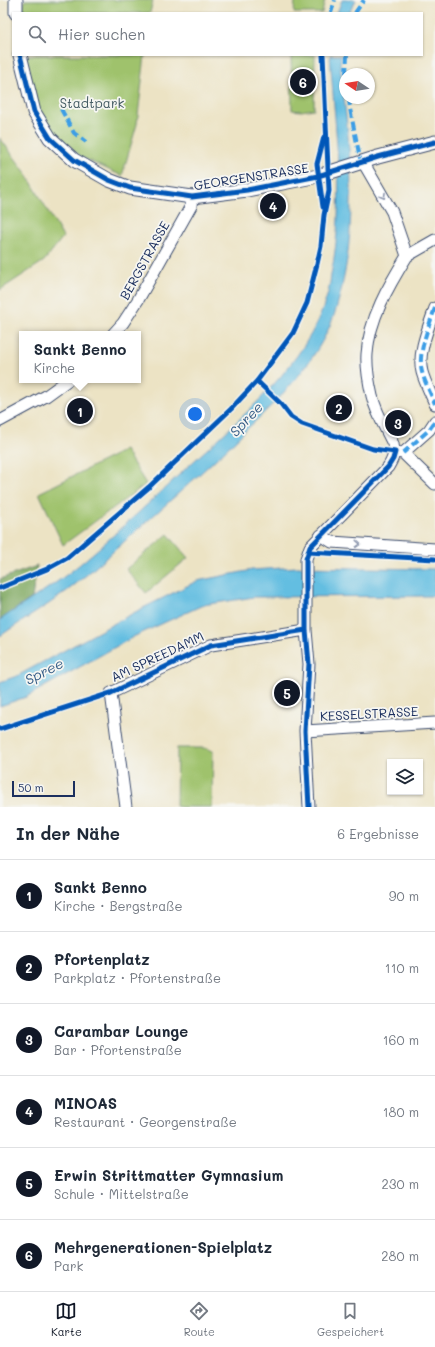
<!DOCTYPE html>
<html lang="de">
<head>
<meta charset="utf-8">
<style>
  :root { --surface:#fff; --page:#f6f6f7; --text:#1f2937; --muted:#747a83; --line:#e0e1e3; --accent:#111827 }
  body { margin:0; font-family:Mali,sans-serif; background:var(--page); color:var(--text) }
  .controls { position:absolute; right:12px; bottom:12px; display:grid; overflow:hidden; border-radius:0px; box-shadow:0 1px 3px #0004 }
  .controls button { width:36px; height:36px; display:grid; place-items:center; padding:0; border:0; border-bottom:1px solid var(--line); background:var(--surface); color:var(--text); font:20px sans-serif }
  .compass { position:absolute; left:339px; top:68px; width:36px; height:36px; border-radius:50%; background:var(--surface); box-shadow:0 1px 3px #0004; rotate:282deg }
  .scale { position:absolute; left:12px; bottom:10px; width:63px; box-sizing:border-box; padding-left:4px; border:2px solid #1b2f5e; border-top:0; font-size:11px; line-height:14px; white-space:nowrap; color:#1b2f5e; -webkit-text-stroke:3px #f6f6f2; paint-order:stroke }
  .you { position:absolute; left:195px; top:414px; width:14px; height:14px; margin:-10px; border:3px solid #fff; border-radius:50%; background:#1a73e8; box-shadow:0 0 0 6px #1a73e833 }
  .badge { display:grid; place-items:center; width:26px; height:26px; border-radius:50%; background:var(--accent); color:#fff; font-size:13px; font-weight:700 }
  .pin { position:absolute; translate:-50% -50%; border:2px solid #fff; box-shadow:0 1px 4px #0006 }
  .popup { position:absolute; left:19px; top:331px; width:122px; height:52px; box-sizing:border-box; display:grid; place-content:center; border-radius:0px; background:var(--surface); filter:drop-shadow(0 1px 3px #0005); font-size:13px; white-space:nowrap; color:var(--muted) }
  .popup b { font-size:15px; color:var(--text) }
  .popup::after { content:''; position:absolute; left:50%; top:100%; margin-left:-8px; border:8px solid transparent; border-top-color:var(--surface) }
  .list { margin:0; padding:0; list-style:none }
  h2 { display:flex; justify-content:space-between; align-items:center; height:52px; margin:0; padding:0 16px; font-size:17px }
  h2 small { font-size:13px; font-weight:400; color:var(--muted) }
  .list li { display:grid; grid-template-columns:26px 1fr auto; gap:12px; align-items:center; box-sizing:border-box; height:72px; padding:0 16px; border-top:1px solid var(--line) }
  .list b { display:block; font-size:15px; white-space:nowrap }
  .list p { margin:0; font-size:13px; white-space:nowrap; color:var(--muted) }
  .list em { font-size:13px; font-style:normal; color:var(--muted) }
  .icon { flex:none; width:22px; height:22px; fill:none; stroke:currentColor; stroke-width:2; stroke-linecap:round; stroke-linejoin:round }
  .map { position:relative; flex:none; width:435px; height:807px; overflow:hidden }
  .search { position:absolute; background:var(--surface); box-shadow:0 1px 3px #0004; left:12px; right:12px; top:12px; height:44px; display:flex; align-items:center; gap:10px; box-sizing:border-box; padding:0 14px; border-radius:0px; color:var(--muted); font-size:15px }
  .sheet { height:484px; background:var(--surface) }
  nav { display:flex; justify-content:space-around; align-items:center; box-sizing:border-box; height:56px; border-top:1px solid var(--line); background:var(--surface); font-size:11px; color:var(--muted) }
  nav a { display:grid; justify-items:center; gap:2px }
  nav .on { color:var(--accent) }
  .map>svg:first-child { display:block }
  .green { fill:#9fc26c; stroke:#5d7865 }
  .forest { fill:#7fa860; stroke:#4d6c5f }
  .water { fill:#63bee1; stroke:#3f76a0 }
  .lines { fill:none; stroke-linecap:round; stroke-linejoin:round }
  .minor-casing { stroke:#3a4a6d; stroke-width:13 }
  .major-casing { stroke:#3a4a6d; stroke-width:15 }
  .minor { stroke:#fff; stroke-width:11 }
  .major { stroke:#fff; stroke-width:13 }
  .quiet { stroke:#3b9de6; stroke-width:4; stroke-dasharray:8 4; stroke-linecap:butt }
  .cycleway-casing { stroke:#f6f6f2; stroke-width:8 }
  .cycleway { stroke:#0057b8; stroke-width:5 }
  .oneway { stroke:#8d97ae }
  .labels { text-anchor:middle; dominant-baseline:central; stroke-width:3.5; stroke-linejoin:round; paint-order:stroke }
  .park-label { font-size:13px; fill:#435b62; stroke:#f6f6f2 }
  .street-label { font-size:13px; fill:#1b2f5e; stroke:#f6f6f2 }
  .water-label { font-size:14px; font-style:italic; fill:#315a85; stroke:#f6f6f2 }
</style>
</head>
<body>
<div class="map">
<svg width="435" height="807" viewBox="0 0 435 807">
  <rect width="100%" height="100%" fill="#f6f6f2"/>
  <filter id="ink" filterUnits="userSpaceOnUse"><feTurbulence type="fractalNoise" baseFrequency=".025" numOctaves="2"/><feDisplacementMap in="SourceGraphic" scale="8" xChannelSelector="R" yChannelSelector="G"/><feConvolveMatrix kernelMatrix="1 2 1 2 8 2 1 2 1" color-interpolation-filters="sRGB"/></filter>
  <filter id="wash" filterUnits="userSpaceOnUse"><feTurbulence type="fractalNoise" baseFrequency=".012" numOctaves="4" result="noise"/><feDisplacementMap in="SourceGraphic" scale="16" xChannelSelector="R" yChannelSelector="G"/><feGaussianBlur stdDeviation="0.9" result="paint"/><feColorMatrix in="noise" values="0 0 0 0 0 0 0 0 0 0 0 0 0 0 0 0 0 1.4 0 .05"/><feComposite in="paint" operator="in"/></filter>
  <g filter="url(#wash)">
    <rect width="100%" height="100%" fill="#ece3c4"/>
    <path class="green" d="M25 0H153L150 13H22Z
      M295 0H325L322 13H294Z
      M24 55H145L137 124 122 176 81 157 53 130 39 111Z
      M291 55H315L314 109 301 111 292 110Z
      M0 138 26 173 63 237 44 261 0 290Z
      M125 450 146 484 63 545 39 493Z
      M168 534 188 558 146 593 126 569Z
      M177 748H205L213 751 212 807H180L176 806Z"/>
    <path class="forest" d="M37 566 32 598 0 620V579Z"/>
    <path class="water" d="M342 0H356L349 13H337Z
      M330 55H341L340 65C350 145 360 227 337 306 323 356 283 395 246 430 219 457 190 483 161 509 133 533 106 559 77 583 53 603 26 618 0 636V620C26 602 55 585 79 565 119 532 157 495 195 460 242 417 308 362 326 299 329 291 330 283 331 275 346 201 335 129 330 55Z
      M297 567 435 569V596L254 597 203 605 135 636 26 697 0 706V682L17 676 139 610 197 581 252 570Z"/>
  </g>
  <g filter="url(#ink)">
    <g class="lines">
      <defs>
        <path id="minor" d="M407 256 435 240
          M435 308C429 326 417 354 422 372 425 383 431 394 435 404
          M113 334 123 323 138 300 191 206 192 197
          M0 421 46 396 68 380
          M395 452 403 453 435 484
          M403 453 429 430 435 421
          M321 535 332 542 435 549
          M305 731 435 723
          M126 807 111 693 211 645 306 630
          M309 807 305 731 309 664 306 630V559L310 547 388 467C393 459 395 454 393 444 386 429 376 413 372 396 369 383 366 368 367 354 369 319 389 285 407 256L392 212 363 162"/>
        <path id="major" d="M16 13V0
          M20 55 34 112 50 138 74 160 109 180 130 188 192 197 247 190 318 176 378 157 435 142"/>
      </defs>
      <use href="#minor" class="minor-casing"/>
      <use href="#major" class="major-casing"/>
      <use href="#minor" class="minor"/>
      <use href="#major" class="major"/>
      <path class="quiet" d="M331 13 335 0
        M355 13 364 0
        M346 74 347 55
        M349 98 350 109 361 163
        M61 109 74 133 86 142
        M435 308C429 326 417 354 422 372 425 383 431 394 435 404
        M403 453 429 430 435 421"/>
      <defs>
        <path id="cycleway" d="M20 55 34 112 50 138 74 160 109 180 130 188 192 197 247 190 318 176 378 157 435 142
          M323 207 317 164 324 137
          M257 381 281 404 291 417 302 424 373 449 395 452 393 459 388 467 310 547 306 559V630L309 664 305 731 309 807
          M308 552 435 559
          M0 588 47 569 67 558 149 487 231 409 257 381 293 333 307 303 317 264 321 246 324 215 329 191 323 55
          M0 729 111 693 211 645 306 630"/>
      </defs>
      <use href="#cycleway" class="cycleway-casing"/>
      <use href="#cycleway" class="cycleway"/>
    </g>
    <defs><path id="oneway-chevron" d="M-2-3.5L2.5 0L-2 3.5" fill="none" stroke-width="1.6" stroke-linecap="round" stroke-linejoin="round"/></defs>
    <g class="oneway">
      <use href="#oneway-chevron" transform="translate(383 196) rotate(60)"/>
      <use href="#oneway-chevron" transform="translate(358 544) rotate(4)"/>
    </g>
  </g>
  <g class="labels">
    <g class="park-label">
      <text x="92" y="102">Stadtpark</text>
    </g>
    <g class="street-label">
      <text transform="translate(251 176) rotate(-9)">GEORGENSTRASSE</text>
      <text transform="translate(144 260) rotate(-61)">BERGSTRASSE</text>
      <text transform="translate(157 656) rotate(-25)">AM SPREEDAMM</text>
      <text transform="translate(369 713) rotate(-3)">KESSELSTRASSE</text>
    </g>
    <g class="water-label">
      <text transform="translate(246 419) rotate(-47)">Spree</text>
      <text transform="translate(44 671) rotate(-27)">Spree</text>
    </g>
  </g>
</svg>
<div class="controls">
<button><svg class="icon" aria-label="layers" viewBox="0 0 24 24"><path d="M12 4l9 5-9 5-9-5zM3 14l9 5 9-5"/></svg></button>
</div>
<svg class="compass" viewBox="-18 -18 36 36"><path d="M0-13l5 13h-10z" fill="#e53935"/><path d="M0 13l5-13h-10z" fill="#747a83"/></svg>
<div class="scale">50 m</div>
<div class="you"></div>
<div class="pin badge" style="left:80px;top:411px">1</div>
<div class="popup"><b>Sankt Benno</b>Kirche</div>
<div class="pin badge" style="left:339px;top:408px">2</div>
<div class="pin badge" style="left:398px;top:423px">3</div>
<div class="pin badge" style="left:273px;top:206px">4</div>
<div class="pin badge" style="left:287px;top:693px">5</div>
<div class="pin badge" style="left:303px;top:82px">6</div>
<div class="search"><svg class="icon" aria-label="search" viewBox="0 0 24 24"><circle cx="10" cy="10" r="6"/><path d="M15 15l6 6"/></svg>Hier suchen</div>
</div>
<section class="sheet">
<h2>In der Nähe<small>6 Ergebnisse</small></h2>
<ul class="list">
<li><span class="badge">1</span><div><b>Sankt Benno</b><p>Kirche · Bergstraße</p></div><em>90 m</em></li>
<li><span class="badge">2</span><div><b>Pfortenplatz</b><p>Parkplatz · Pfortenstraße</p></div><em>110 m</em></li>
<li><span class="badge">3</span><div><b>Carambar Lounge</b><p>Bar · Pfortenstraße</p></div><em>160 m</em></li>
<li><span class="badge">4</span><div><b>MINOAS</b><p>Restaurant · Georgenstraße</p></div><em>180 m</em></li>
<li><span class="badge">5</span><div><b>Erwin Strittmatter Gymnasium</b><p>Schule · Mittelstraße</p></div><em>230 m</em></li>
<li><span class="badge">6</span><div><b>Mehrgenerationen-Spielplatz</b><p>Park</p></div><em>280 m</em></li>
</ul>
</section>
<nav>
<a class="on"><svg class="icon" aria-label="map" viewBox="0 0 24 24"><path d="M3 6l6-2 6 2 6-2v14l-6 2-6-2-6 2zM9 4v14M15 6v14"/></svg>Karte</a>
<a><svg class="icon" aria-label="directions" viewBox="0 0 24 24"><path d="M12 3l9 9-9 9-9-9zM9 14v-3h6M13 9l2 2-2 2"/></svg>Route</a>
<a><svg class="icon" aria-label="saved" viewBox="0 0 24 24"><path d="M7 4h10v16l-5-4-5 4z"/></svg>Gespeichert</a>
</nav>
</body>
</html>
